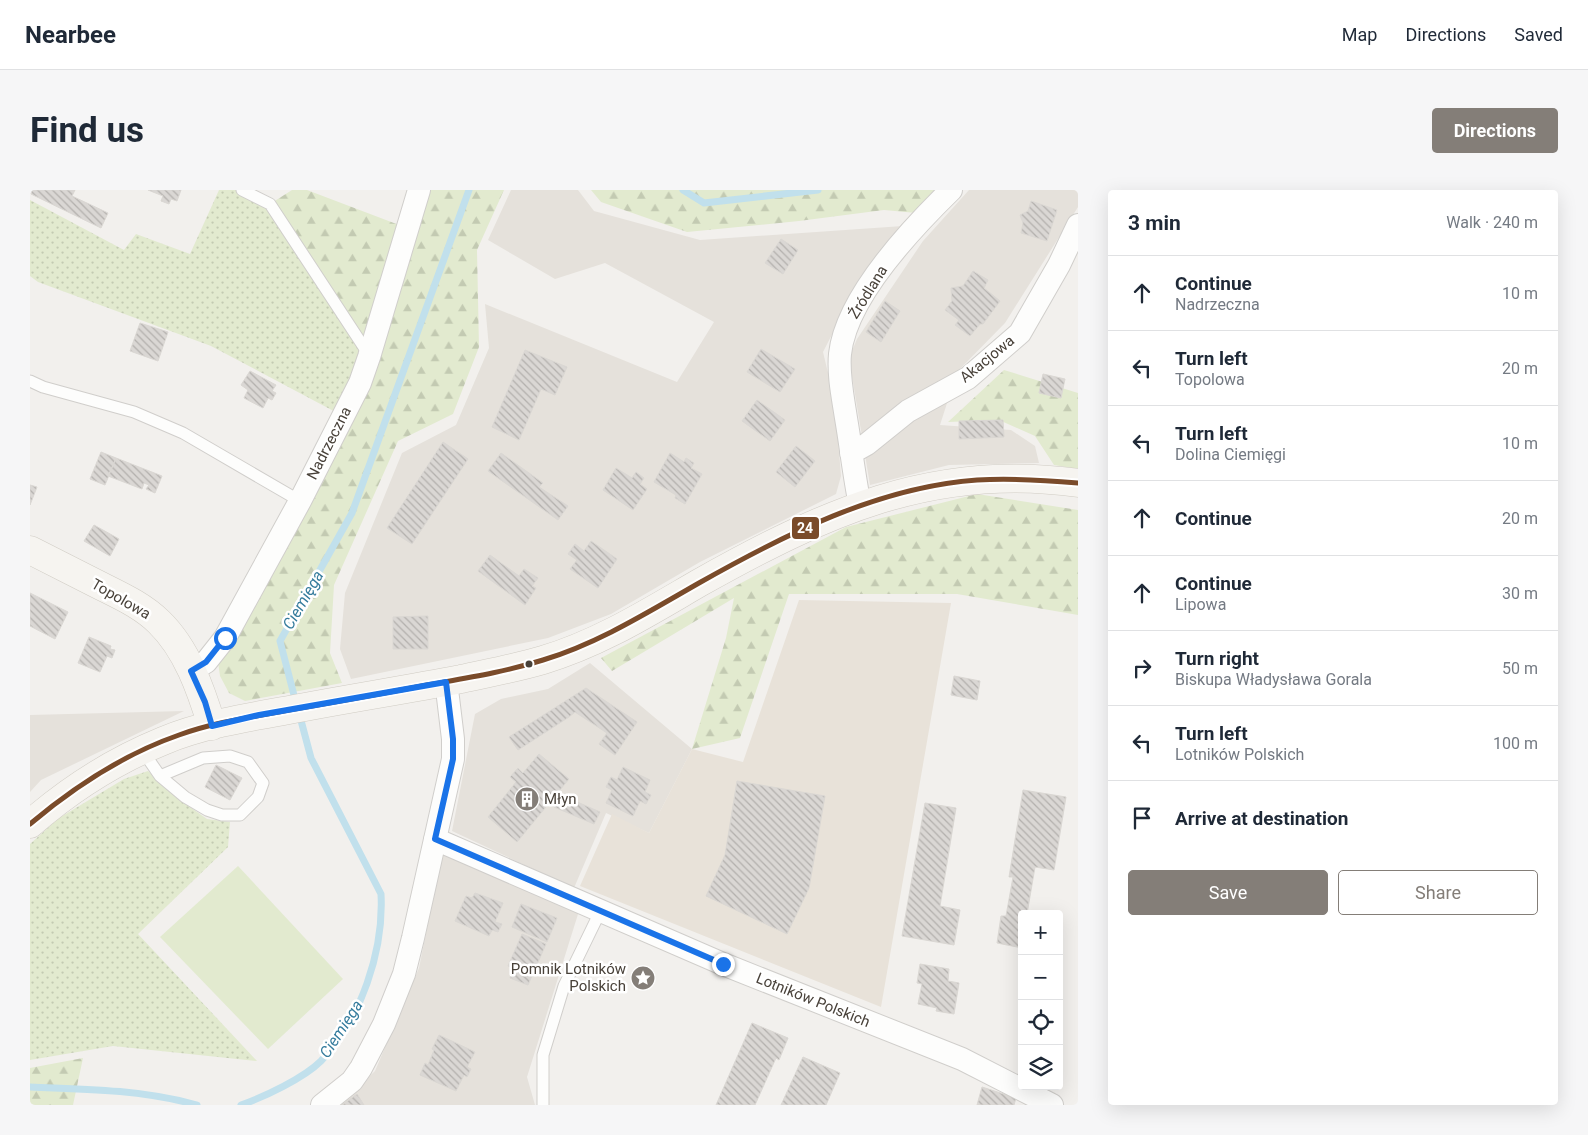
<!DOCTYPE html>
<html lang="en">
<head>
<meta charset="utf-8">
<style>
  :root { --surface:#fff; --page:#f6f6f7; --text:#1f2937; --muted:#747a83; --line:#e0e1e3; --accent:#847e78 }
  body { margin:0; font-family:Roboto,sans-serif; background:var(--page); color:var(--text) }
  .controls { position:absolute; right:15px; bottom:15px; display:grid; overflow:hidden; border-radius:5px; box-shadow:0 5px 20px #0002 }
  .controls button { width:45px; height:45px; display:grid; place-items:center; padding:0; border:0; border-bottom:1px solid var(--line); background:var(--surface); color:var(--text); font:25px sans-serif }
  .stop { position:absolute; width:15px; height:15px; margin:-11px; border:4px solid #1a73e8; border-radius:50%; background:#fff }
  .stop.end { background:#1a73e8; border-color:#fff; box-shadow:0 1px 5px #0008 }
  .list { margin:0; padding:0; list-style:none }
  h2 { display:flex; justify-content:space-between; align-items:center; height:65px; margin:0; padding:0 20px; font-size:21px }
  h2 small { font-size:16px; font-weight:400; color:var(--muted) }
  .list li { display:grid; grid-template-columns:32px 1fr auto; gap:15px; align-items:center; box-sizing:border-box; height:75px; padding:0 20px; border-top:1px solid var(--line) }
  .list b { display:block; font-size:19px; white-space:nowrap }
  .list p { margin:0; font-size:16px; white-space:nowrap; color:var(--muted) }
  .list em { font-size:16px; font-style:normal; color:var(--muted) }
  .actions { display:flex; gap:10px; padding:15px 20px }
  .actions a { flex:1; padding:11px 0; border:1px solid var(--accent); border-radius:5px; text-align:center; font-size:18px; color:var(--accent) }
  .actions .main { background:var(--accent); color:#fff }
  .icon { flex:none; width:28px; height:28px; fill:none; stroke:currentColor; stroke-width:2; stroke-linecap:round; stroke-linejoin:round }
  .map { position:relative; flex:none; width:1048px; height:915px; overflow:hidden; border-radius:5px }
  header { display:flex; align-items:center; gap:30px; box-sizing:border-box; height:70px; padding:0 25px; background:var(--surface); border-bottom:1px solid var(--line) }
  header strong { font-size:24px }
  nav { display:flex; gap:28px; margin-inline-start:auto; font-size:18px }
  .intro { display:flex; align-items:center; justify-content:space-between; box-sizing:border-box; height:120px; padding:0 30px }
  h1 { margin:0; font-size:35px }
  .button { padding:12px 22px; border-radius:5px; background:var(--accent); color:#fff; font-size:18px; font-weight:700 }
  main { display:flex; gap:30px; padding:0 30px }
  aside { flex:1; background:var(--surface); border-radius:5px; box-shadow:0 5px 20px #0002 }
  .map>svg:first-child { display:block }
  .residential { fill:#e5e1db }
  .education { fill:#e8e2d9 }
  .grass { fill:url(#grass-dots) }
  .forest { fill:url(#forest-firs) }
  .pitch { fill:#e2eacf }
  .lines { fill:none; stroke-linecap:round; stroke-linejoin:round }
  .stream { stroke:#c1e0ec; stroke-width:7 }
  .building { fill:url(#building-back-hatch); stroke:#dad7d3 }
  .lane-casing { stroke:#d0cecb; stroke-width:13 }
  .street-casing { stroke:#d0cecb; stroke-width:24 }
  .secondary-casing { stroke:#d0ccc4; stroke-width:29 }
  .lane { stroke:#fdfdfc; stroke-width:11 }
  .street { stroke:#fdfdfc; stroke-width:22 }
  .secondary { stroke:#f6f4f0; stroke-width:28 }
  .bus-1-casing { stroke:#fff; stroke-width:9 }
  .bus-1 { stroke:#7a4b2a; stroke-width:5 }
  .route { stroke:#1a73e8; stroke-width:6 }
  .bus-dot { fill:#484139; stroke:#fff; stroke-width:2 }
  .labels { text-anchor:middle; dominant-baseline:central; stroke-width:5; stroke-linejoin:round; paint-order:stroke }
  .street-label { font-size:15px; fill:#484139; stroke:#fff }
  .poi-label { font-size:15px; fill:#484139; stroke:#fff; text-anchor:start }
  .water-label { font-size:16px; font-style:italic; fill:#357c9d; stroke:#fff }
  .line-badge { stroke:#fff; stroke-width:2 }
  .badge-label { font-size:14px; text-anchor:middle; font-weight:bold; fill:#fff }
</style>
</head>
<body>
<header>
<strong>Nearbee</strong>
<nav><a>Map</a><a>Directions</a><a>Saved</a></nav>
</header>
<div class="intro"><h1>Find us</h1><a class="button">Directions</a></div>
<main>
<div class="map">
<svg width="1048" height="915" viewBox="0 0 1048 915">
  <defs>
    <pattern id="grass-dots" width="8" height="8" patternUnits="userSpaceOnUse" patternTransform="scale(1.25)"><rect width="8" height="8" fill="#e2eacf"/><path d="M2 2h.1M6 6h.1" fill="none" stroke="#c3cab2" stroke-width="1.8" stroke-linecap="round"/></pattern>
    <pattern id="forest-firs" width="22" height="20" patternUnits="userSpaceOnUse" patternTransform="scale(1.25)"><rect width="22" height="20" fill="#e2eacf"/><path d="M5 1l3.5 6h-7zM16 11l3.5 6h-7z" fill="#c3cab2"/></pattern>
    <pattern id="building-back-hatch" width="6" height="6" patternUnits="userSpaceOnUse" patternTransform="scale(1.25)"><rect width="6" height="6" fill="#dad7d4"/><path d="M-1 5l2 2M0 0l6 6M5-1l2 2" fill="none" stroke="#b3b0ad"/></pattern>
  </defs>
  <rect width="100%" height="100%" fill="#f2f0ed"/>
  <path class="residential" d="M481 0H548L564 21 670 50 873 36 811 127 793 162 805 212 811 286 806 304 670 372 581 424 518 448 321 489 310 459 315 403 372 263 426 235 459 158 455 114 647 192 684 132 575 73 525 89 458 50Z
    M939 0H1048V17L975 133 927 182 910 235 981 240 1005 256 1009 273 919 275 840 295 819 168 827 149 893 51Z
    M560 473 662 559 619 643 576 623 544 698 422 641 445 524 471 509 518 499Z
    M154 521 11 590 0 602V525Z
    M412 664 419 665 549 721 497 887 505 915H309L345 881 389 778Z"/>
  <path class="education" d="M769 410 921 413 851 817 550 696 582 624 619 643 662 559 713 572Z"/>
  <path class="grass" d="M189 0H212L240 14 339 167 313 226 181 156 8 92 0 86V10L94 60 106 44 160 64Z
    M118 581 153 612 177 629 200 632 198 657 108 744 227 871 83 856 0 870V654L29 628 94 589Z"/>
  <path class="forest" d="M262 0H277L377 38 389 0H474L447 60 449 157 423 224 368 251 304 395 300 463 312 493 215 511 199 503 190 486 188 472 339 167 240 14Z
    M561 0H921L897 24 854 20 769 31 657 42 571 12Z
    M974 180 1048 203V279L1024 275 1005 246 969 230 918 232Z
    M947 304 1048 320V425L927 404H759L710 548 662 559 696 448 704 408 582 481 571 468 816 337Z
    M53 868 43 915H0V878Z"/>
  <path class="pitch" d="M208 676 313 789 238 859 130 747Z"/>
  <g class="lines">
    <path class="stream" d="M653 0 674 13 788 0
      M266 513 250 451 322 323 439 0
      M0 897C57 899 113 900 167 915
      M211 915C234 907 274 888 291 871 331 829 354 761 351 704L281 568 269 523"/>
  </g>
  <path class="building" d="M2 0H45L42 6 78 23 71 38 1 4Z
    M118 0H151L147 11 141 9 139 14 131 11 133 6Z
    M1001 11 1027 20 1017 51 991 43 993 33 990 25 998 21Z
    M751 49 768 60 753 84 735 73Z
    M943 81 958 90 954 98 970 111 953 134H950L940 146 925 135 929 130 915 120 922 111 921 98 933 96Z
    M855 111 870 121 851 152 836 142Z
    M110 133 138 142 128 171 100 161Z
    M731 159 765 179 750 202 717 182Z
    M495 160 537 177 525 205 511 199 489 250 462 237Z
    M220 181 246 195 242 201 246 203 242 210 238 208 233 218 214 208 218 200 211 195Z
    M1013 184 1035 189 1031 208 1009 203Z
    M727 210 755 230 740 251 712 231Z
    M973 230 974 247 929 249V231Z
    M413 252 438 269 382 354 357 338Z
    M766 256 785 271 765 297 746 282Z
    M71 262 86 268 75 295 60 289Z
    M471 263 513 293 509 297 538 316 528 330 458 281Z
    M640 263 654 272 656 268 664 273 661 278 672 284 655 314 645 308 646 305 624 292Z
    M86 268 132 286 125 303 116 299 119 295 114 293 112 299 78 286Z
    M586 278 602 288 606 282 614 288 610 294 617 299 603 320 573 300Z
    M0 295 7 297 0 315Z
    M64 335 89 349 80 366 54 351Z
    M561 351 587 369 568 398 540 379 547 370 538 364 545 354 554 361Z
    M460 365 489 386 494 379 508 388 502 396 506 398 495 415 448 381Z
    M0 403 38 422 25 449 0 436Z
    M398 426V459H363V427Z
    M59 447 81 456 80 459 85 460 82 468 77 466 70 482 48 473Z
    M924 486 950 491 947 510 921 505Z
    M556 498 607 532 585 565 569 554 577 543 545 522 539 527 488 560 479 547Z
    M509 564 539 589 487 652 458 627 486 592 480 587 488 578 493 583Z
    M186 575 212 588 200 610 175 597Z
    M593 577 620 590 615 602 621 605 616 614 610 611 603 626 576 613 582 600 576 597 581 587 587 590Z
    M707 591 795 606 779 698 757 744 676 706 695 665Z
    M993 600 1036 607 1024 680 1005 677 997 724H992V758L967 753 971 726H976L983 687H979Z
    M529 604 570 622 564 634 524 617Z
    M895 613 926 618 910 716 930 720 924 755 872 746Z
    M445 703 473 713 465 732 472 734 468 742 462 740 459 746 425 731 436 706 442 708Z
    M491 714 527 728 517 752 482 737Z
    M492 744 516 754 498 795 480 788 484 778 478 776Z
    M890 774 919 779 918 791 929 793 924 824 906 821 907 818 888 814 892 794 887 793Z
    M722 833 758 848 749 870 746 868 725 915H686Z
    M409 845 445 862 437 877 441 879 437 887 434 885 426 901 390 885 395 873 398 875 404 860 402 859Z
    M773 867 810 883 796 915H751Z
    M952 897 986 908 984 915H947Z
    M327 904 334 915H312Z"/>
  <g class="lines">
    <defs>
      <path id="lane" d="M212 0 240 14 339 165
        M0 191 13 197 104 222 153 243 270 311
        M112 560 130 586 155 607 177 620 192 625H210L228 607 233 593 218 572 200 566 173 568 130 586
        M513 915V865L534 796 570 722"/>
      <path id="street" d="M821 263 837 254 878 221 938 188 990 143 1029 75 1048 35
        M830 315C824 286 821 257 816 228 813 208 808 185 810 164 816 108 882 38 921 0
        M161 481 176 472 195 448 270 311 330 193 339 167 389 0
        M405 649 693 774 932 869 1022 915
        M292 915 322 891 331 878 354 834 374 784 383 748 423 569V549L416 491"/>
      <path id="secondary" d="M0 360C24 372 47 384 71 396 91 406 113 416 129 432 157 459 171 500 182 536
        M0 634C40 599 84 571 133 551 170 535 219 527 259 520 316 509 374 500 431 489 458 483 486 478 513 470 570 453 619 422 669 393 792 324 903 272 1048 293"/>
    </defs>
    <use href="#lane" class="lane-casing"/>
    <use href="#street" class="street-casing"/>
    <use href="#secondary" class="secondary-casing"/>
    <use href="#lane" class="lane"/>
    <use href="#street" class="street"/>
    <use href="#secondary" class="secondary"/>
    <defs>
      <path id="bus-1" d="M0 634C44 597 94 564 149 545 185 532 222 527 259 520 305 512 351 504 397 495 436 488 475 482 513 470 569 453 618 422 669 393 754 345 848 297 947 290 981 288 1014 290 1048 293"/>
    </defs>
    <use href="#bus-1" class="bus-1-casing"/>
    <use href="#bus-1" class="bus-1"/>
  </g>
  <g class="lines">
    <path class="route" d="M195 448 176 472 161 481 175 512 182 536 229 525 416 492 423 549V569L405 649 693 774"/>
  </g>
  <defs>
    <symbol id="building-disc" viewBox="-11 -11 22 22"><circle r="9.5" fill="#847e78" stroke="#fff"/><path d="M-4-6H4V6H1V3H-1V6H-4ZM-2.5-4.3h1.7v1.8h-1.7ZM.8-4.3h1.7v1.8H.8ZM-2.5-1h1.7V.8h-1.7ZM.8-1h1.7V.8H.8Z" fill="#fff"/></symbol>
    <symbol id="sight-disc" viewBox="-11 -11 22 22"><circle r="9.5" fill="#847e78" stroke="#fff"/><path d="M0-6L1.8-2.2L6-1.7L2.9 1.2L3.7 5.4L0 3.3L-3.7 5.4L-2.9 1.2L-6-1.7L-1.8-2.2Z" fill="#fff"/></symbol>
  </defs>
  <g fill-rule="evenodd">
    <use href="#building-disc" x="483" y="595" width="28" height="28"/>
    <use href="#sight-disc" x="599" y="774" width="28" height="28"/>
  </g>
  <circle class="bus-dot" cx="499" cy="474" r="4.5"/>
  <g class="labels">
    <g class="street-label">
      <text transform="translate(838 102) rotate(-58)">Źródlana</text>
      <text transform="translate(957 169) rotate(-39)">Akacjowa</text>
      <text transform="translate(299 253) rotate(-63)">Nadrzeczna</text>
      <text transform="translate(91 409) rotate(30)">Topolowa</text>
      <text transform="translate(783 810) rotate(22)">Lotników Polskich</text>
    </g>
    <g class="poi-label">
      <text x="514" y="609">Młyn</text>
      <text x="596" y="779" text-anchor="end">Pomnik Lotników<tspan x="596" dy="17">Polskich</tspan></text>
    </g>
    <g class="water-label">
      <text transform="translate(273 410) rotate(-60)">Ciemięga</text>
      <text transform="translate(311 839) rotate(-57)">Ciemięga</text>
    </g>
  </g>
  <rect class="line-badge" x="761" y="326" width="29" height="24" rx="5" fill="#7a4b2a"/>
  <g class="badge-label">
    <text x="775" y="343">24</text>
  </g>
</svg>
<div class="controls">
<button>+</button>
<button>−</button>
<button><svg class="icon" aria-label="locate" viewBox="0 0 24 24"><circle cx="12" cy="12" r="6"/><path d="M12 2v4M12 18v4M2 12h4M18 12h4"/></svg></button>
<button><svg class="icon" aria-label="layers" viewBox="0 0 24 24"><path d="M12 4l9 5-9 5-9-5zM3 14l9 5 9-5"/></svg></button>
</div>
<div class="stop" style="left:195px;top:448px"></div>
<div class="stop end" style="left:693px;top:774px"></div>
</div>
<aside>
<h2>3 min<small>Walk · 240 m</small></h2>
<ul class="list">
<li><svg class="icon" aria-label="ahead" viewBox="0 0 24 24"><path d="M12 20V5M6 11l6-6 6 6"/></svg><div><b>Continue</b><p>Nadrzeczna</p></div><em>10 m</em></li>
<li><svg class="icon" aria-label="left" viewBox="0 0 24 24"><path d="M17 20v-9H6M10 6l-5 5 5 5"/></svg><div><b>Turn left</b><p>Topolowa</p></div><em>20 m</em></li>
<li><svg class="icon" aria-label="left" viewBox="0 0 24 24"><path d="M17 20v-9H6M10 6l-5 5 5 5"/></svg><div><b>Turn left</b><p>Dolina Ciemięgi</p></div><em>10 m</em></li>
<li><svg class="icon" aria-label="ahead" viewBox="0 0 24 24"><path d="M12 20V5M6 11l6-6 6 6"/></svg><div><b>Continue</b></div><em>20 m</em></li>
<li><svg class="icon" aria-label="ahead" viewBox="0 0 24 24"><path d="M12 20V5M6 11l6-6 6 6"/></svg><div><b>Continue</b><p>Lipowa</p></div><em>30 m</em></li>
<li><svg class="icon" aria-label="right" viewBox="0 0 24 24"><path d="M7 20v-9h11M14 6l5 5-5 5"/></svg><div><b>Turn right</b><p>Biskupa Władysława Gorala</p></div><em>50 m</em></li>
<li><svg class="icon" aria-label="left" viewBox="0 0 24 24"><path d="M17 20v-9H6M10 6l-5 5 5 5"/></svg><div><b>Turn left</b><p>Lotników Polskich</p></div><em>100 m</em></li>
<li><svg class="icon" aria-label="arrive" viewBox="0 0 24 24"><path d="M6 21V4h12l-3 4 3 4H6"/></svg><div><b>Arrive at destination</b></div></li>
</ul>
<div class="actions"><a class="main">Save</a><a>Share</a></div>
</aside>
</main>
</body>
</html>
